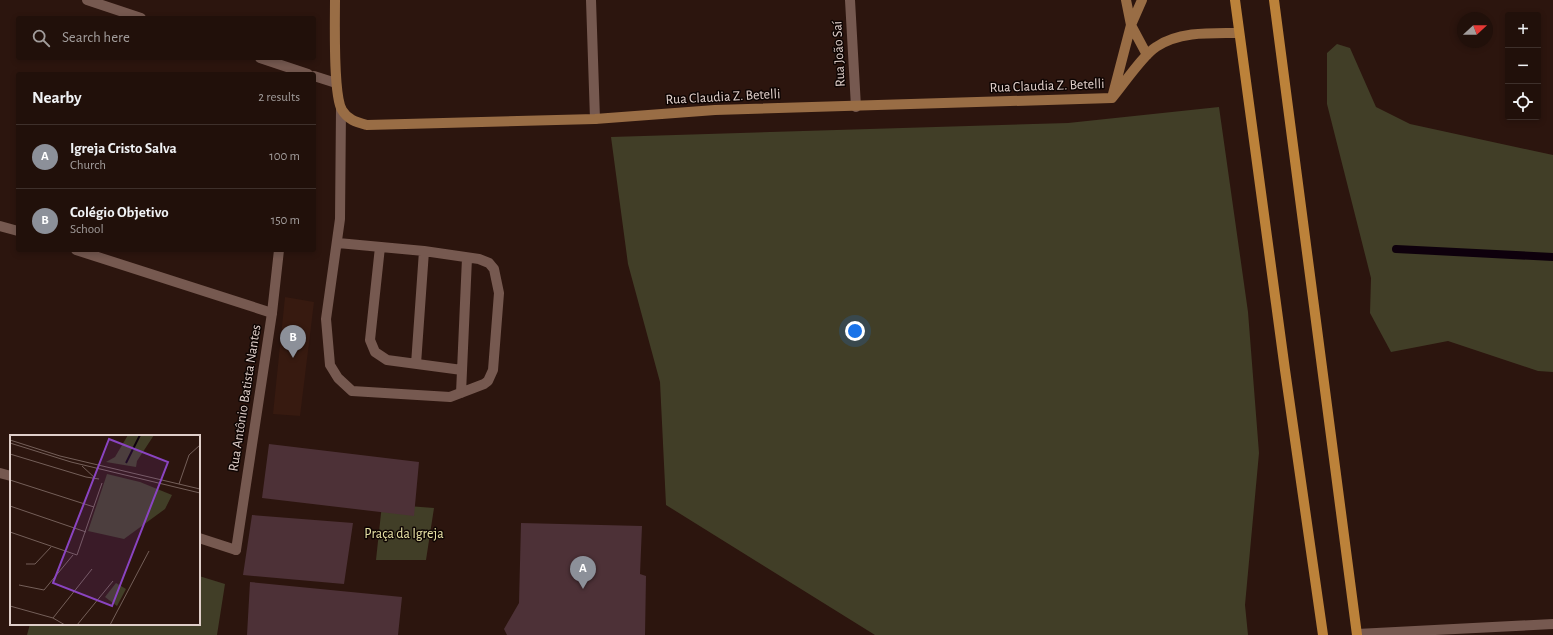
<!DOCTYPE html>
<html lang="en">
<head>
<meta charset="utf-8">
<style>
  :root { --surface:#21100a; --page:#2d1e18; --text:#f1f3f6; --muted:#a29d9c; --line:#3e302b; --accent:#8c9099 }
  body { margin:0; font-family:"Alegreya Sans",sans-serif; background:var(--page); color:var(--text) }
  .controls { position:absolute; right:12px; top:12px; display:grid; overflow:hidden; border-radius:4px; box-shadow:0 2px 6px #0003 }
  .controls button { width:36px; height:36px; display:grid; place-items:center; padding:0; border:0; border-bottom:1px solid var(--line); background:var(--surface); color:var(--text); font:20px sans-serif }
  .compass { position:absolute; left:1457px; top:12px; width:36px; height:36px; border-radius:50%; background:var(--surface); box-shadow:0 2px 6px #0003; rotate:69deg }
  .you { position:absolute; left:855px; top:331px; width:14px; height:14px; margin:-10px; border:3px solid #fff; border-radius:50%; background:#1a73e8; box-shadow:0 0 0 6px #1a73e833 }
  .badge { display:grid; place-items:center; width:26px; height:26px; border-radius:50%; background:var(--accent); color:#fff; font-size:13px; font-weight:700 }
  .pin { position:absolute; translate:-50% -33px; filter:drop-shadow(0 1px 2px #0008) }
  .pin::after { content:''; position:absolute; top:21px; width:14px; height:12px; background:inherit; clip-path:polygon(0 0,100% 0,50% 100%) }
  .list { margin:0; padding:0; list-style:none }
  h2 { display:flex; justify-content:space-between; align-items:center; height:52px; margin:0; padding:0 16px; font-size:17px }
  h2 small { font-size:13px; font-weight:400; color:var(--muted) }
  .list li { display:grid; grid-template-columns:26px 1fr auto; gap:12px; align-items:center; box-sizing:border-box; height:64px; padding:0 16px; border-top:1px solid var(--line) }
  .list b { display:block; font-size:15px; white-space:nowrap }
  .list p { margin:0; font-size:13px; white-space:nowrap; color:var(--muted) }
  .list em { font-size:13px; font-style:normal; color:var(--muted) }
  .icon { flex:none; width:22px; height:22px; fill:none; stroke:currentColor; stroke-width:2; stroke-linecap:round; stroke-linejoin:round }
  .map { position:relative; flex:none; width:1553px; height:635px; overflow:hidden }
  .search { position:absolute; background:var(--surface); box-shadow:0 2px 6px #0003; left:16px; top:16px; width:300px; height:44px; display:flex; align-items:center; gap:10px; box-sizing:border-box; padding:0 14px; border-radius:4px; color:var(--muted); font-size:15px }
  .panel { position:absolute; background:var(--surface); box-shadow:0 2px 6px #0003; left:16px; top:72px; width:300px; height:180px; border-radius:4px }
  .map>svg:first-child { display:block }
  .built { fill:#371a10 }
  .green { fill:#413e27 }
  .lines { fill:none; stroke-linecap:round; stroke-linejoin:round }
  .stream { stroke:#0e000c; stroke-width:8 }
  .building { fill:#4d3137 }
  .lane { stroke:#765950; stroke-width:10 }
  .street { stroke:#765950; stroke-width:10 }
  .secondary { stroke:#996d45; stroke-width:10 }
  .primary { stroke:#bc823a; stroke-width:10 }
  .labels { text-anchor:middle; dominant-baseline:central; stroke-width:3; stroke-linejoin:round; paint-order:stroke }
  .street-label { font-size:14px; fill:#e0cfca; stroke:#0e0503 }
  .park-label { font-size:14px; fill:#e8e2a6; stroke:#0e0503 }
  .inset-river { fill:none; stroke:#0e000c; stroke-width:2 }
  .inset-road { fill:none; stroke:#745f59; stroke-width:1 }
  .view { fill:#8a44c1; fill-opacity:0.15; stroke:#8a44c1; stroke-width:2 }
  .inset-edge { fill:none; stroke:#e0cfca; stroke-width:2 }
</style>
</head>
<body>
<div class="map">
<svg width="1553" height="635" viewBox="0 0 1553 635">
  <rect width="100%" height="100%" fill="#2c150e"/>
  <path class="built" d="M285 297 314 302 300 416 273 414Z"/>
  <path class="green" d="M1337 44 1350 48 1376 107 1410 124 1553 155V372L1538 371 1448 341 1391 352 1370 313 1371 278 1327 104V53Z
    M1219 107 1248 312 1259 453 1245 605 1248 635H875L666 505 660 382 628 264 611 137 1068 123Z
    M382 504 434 508 426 560H376Z
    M199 576 225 584 217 635H27L30 624H199Z"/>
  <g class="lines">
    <path class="stream" d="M1396 249 1553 257"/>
  </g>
  <path class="building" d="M269 444 419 462 414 516 262 498Z
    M252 515 353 523 344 584 243 575Z
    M521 523 642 526 640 574 646 576 645 635H507L504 629 519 603Z
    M250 582 402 597 398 635H247Z"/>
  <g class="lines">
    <path class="lane" d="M338 243 424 251 479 259 489 263 494 269 499 293 493 370 488 381 484 384 450 397 352 391 338 378 330 365 326 319 340 219 341 109
      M380 247 370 340 375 352 387 360 462 370
      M416 364 424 251
      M461 393 467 258
      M236 550 272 313 279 250
      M1357 634 1553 624"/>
    <path class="street" d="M87 0 141 18
      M591 0 595 119
      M850 0 856 107
      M260 58 308 74
      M314 76 336 83
      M0 226 18 231
      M76 250 272 313
      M0 473 11 476
      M199 538 236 550"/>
    <path class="secondary" d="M335 0C335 21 333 95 342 110 348 120 356 122 367 125L595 119 715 110 1112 98
      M1126 0 1131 25 1147 55
      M1113 94 1131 25 1142 0
      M1112 98C1123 85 1143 55 1156 47 1179 31 1212 33 1239 33"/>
    <path class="primary" d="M1235 0 1285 370 1323 635
      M1274 0 1357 635"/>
  </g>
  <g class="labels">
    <g class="street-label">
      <text transform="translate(839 54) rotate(-93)">Rua João Saí</text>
      <text transform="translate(1047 86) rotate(-2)">Rua Claudia Z. Betelli</text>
      <text transform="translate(723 97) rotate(-3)">Rua Claudia Z. Betelli</text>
      <text transform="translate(245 398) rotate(-81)">Rua Antônio Batista Nantes</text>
    </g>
    <g class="park-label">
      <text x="404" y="534">Praça da Igreja</text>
    </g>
  </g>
  <g transform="translate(10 435)">
    <rect width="190" height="190" fill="#2c150e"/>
    <path d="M118 0H144L127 26 126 32 96 27 105 22ZM97 39 130 47 162 60 155 74 114 104 78 96ZM106 148 116 154 107 171 95 162Z" fill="#413e27"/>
    <path class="inset-river" d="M116 28 130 0"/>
    <path class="inset-road" d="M0 5 50 21 190 54M0 8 61 27 190 58M0 19 76 42 89 44M72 31 86 44M0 45 84 72M169 49 179 20 190 10M0 71 76 97M0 97 67 120 92 48M16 129H25L41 112M9 150 34 155 63 120M0 171 43 183 55 190M43 183 82 134M67 190 103 146M100 190 139 116"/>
    <path class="view" d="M99 4 158 27 102 171 43 148Z"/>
    <rect width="190" height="190" class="inset-edge"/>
  </g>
</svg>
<div class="controls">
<button>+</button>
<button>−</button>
<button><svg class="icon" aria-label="locate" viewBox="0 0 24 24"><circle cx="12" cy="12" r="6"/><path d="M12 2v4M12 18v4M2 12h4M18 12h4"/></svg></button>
</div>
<svg class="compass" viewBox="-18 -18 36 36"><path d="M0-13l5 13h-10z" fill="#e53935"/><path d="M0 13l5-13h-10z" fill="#a29d9c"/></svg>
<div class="you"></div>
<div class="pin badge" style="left:583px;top:589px">A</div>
<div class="pin badge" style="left:293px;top:358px">B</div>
<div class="search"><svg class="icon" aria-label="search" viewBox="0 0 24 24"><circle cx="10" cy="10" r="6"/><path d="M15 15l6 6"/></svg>Search here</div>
<section class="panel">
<h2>Nearby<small>2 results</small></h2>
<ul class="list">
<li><span class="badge">A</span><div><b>Igreja Cristo Salva</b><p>Church</p></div><em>100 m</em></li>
<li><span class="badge">B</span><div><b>Colégio Objetivo</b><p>School</p></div><em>150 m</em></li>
</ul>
</section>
</div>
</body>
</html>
